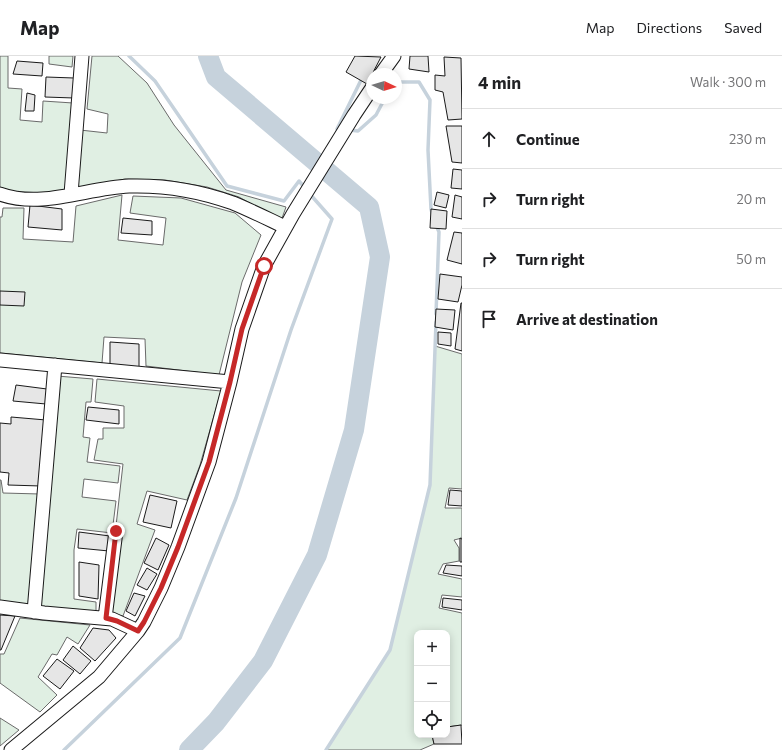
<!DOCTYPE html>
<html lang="en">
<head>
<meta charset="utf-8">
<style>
  :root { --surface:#fff; --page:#f2f2f2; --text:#202124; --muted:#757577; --line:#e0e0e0 }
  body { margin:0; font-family:Commissioner,sans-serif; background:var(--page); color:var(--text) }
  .controls { position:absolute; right:12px; bottom:12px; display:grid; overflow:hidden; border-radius:8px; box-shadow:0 2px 10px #0003 }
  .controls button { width:36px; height:36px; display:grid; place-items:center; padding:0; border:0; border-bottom:1px solid var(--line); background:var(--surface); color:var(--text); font:20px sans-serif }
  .compass { position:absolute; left:366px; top:12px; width:36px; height:36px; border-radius:50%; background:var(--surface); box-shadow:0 2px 10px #0003; rotate:94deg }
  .stop { position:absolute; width:12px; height:12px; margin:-9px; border:3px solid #c62828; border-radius:50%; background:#fff }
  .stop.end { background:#c62828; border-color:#fff; box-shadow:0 1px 4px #0008 }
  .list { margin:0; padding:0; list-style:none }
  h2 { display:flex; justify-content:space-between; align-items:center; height:52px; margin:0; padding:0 16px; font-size:17px }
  h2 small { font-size:13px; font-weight:400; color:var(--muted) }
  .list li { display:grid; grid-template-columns:26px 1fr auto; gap:12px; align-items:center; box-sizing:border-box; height:60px; padding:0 16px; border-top:1px solid var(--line) }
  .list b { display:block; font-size:15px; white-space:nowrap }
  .list em { font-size:13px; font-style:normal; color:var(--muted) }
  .icon { flex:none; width:22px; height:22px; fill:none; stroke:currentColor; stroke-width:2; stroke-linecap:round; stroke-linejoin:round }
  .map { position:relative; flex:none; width:462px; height:694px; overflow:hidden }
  header { display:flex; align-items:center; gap:24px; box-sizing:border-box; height:56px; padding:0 20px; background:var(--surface); border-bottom:1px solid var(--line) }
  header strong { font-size:19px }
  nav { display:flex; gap:22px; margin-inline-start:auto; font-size:14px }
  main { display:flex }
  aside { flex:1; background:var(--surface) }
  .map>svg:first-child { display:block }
  .green { fill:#e0efe3; stroke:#6a6a6a }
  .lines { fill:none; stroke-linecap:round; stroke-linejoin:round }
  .stream { stroke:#c6d2dc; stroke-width:3.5 }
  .river { stroke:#c6d2dc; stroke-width:20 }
  .building { fill:#e6e6e6; stroke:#1a1a1a }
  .minor-casing { stroke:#1a1a1a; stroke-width:15 }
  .minor { stroke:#fff; stroke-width:13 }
  .route { stroke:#c62828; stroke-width:5 }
</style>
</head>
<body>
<header>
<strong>Map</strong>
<nav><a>Map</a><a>Directions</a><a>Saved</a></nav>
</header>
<main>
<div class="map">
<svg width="462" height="694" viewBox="0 0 462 694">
  <rect width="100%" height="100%" fill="#fff"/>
  <path class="green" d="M0 0H8V32L22 33 20 64 42 66 43 45 73 47 67 135 32 139 0 133Z
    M49 0H73L72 11 49 8Z
    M92 0H118L147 27 174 69 226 134 286 151 281 165 239 141 207 131 165 124 125 123 75 134 80 74 107 77 108 58 87 53Z
    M122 139 118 184 163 189 166 162 130 157 133 140 181 142 235 157 261 179 242 226 219 319 146 310 145 283 104 281 102 307 0 297V161H2L3 152H24L23 183 73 186 76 150Z
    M435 290 462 298V433L449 432 445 452H462V482L454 484 459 492V505L443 508 438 518 462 523V541L442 539 439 552 462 557V669L447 671V577H417V679H432L434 688 420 694H326L390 593 430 429Z
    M57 320 93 323 91 346H86L83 381 90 382 87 406 120 410 118 427 84 423 82 441 116 445 112 477 77 473 74 494V543L96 546V560L36 554Z
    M97 323 221 335 200 409 187 444 147 435 137 468 155 474 123 560 111 558 123 471 116 470 123 408 94 404 98 383H103V372H124V350L95 346Z
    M0 424H1L3 437 40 438 31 550 0 547Z
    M20 562 90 569 78 588 67 581 57 599 52 598 38 621 57 639 40 656 0 627V598H4Z
    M0 662 19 674 0 690Z"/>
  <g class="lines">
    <path class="stream" d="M129 0 155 25 227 130 284 145 299 125 305 132
      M396 26H419L430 44 428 94 431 153 432 157
      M342 73H337L363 20
      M349 74 358 75 376 59 385 42
      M436 258 439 176 436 169
      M64 694 180 582 236 442 291 274 332 163 309 137
      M326 694 390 594 430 429 436 266"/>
    <path class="river" d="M189 694 216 666 263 605 317 499 354 374 380 201 369 151 216 21 208 0"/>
  </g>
  <path class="building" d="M355 0 381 1 367 28 346 16Z
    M410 0H428L429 16 409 13Z
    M444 1 461 2 462 63 448 64 443 36 435 34V19L445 20Z
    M17 5 43 7 42 20 13 18Z
    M46 21 74 22V42L45 41Z
    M27 37 35 39 34 55H25Z
    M446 70H462V107L452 106Z
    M453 113 462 114V133L451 132Z
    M437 136 449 139 446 152 434 149Z
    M455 139 462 141V163L452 161Z
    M30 149 62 153V174L28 171Z
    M431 153 447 155 446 173 430 172Z
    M123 162 152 165V179L121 177Z
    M454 176 462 177V208L447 204Z
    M440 218 462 221V229L458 246 438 243Z
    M0 235 25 236 24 250 0 249Z
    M461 247H462V295L455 293Z
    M436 253 455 254 453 274 435 271Z
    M438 276 451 277V290L438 288Z
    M110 286 139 288V313L110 309Z
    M16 329 47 333 46 348 13 345Z
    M88 351 119 354V368L86 364Z
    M11 361 46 364 41 430 8 429 9 417 0 416V367L11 368Z
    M450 434 462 435V450L448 449Z
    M150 439 177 445 171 472 143 466Z
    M79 476 110 480 109 495 78 492Z
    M156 482 169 489 158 514 144 507Z
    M460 482 462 483V506H460Z
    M79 506 99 509 98 543 79 540Z
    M446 509 462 510V520L443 517Z
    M147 512 157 518 147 534 137 529Z
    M134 537 145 540 135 560 126 555Z
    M443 542 462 544V554L442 551Z
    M0 559 15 560 1 594H0Z
    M93 572 109 574 116 582 95 605 80 592Z
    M73 590 91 605 80 618 63 604Z
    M57 603 74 615 60 633 43 620Z
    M461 669 462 688H434L432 679H447V671Z"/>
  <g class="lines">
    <defs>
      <path id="minor" d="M381 18 394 0
        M0 138C42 153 86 132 129 130 163 129 200 135 233 147 250 154 268 163 285 171
        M71 138 82 0
        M0 304 230 326
        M0 551 44 557 112 563 138 575
        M34 556 55 309
        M105 562 116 475
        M11 694 99 621 138 575 144 566 161 532 178 491 209 406 230 326 242 273 264 210 293 158 354 59 372 32"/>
    </defs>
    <use href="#minor" class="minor-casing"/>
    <use href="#minor" class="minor"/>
  </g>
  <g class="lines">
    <path class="route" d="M116 475 106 562 117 565 138 575 144 566 161 532 178 491 209 406 230 326 242 273 264 210"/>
  </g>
</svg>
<div class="controls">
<button>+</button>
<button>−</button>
<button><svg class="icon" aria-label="locate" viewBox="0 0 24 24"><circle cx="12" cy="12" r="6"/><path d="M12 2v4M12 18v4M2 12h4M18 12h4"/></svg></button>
</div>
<svg class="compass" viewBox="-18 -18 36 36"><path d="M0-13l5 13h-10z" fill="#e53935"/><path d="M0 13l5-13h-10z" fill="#757577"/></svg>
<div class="stop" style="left:264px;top:210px"></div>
<div class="stop end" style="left:116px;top:475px"></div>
</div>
<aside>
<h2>4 min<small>Walk · 300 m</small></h2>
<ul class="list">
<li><svg class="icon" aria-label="ahead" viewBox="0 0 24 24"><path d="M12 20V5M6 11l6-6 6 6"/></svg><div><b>Continue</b></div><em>230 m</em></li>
<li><svg class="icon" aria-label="right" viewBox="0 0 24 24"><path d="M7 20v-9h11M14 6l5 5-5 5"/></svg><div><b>Turn right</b></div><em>20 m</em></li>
<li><svg class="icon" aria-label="right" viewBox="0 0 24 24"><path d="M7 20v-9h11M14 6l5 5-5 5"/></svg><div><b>Turn right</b></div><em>50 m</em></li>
<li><svg class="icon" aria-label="arrive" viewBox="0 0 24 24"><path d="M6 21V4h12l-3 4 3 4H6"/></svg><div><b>Arrive at destination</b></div></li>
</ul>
</aside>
</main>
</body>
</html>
